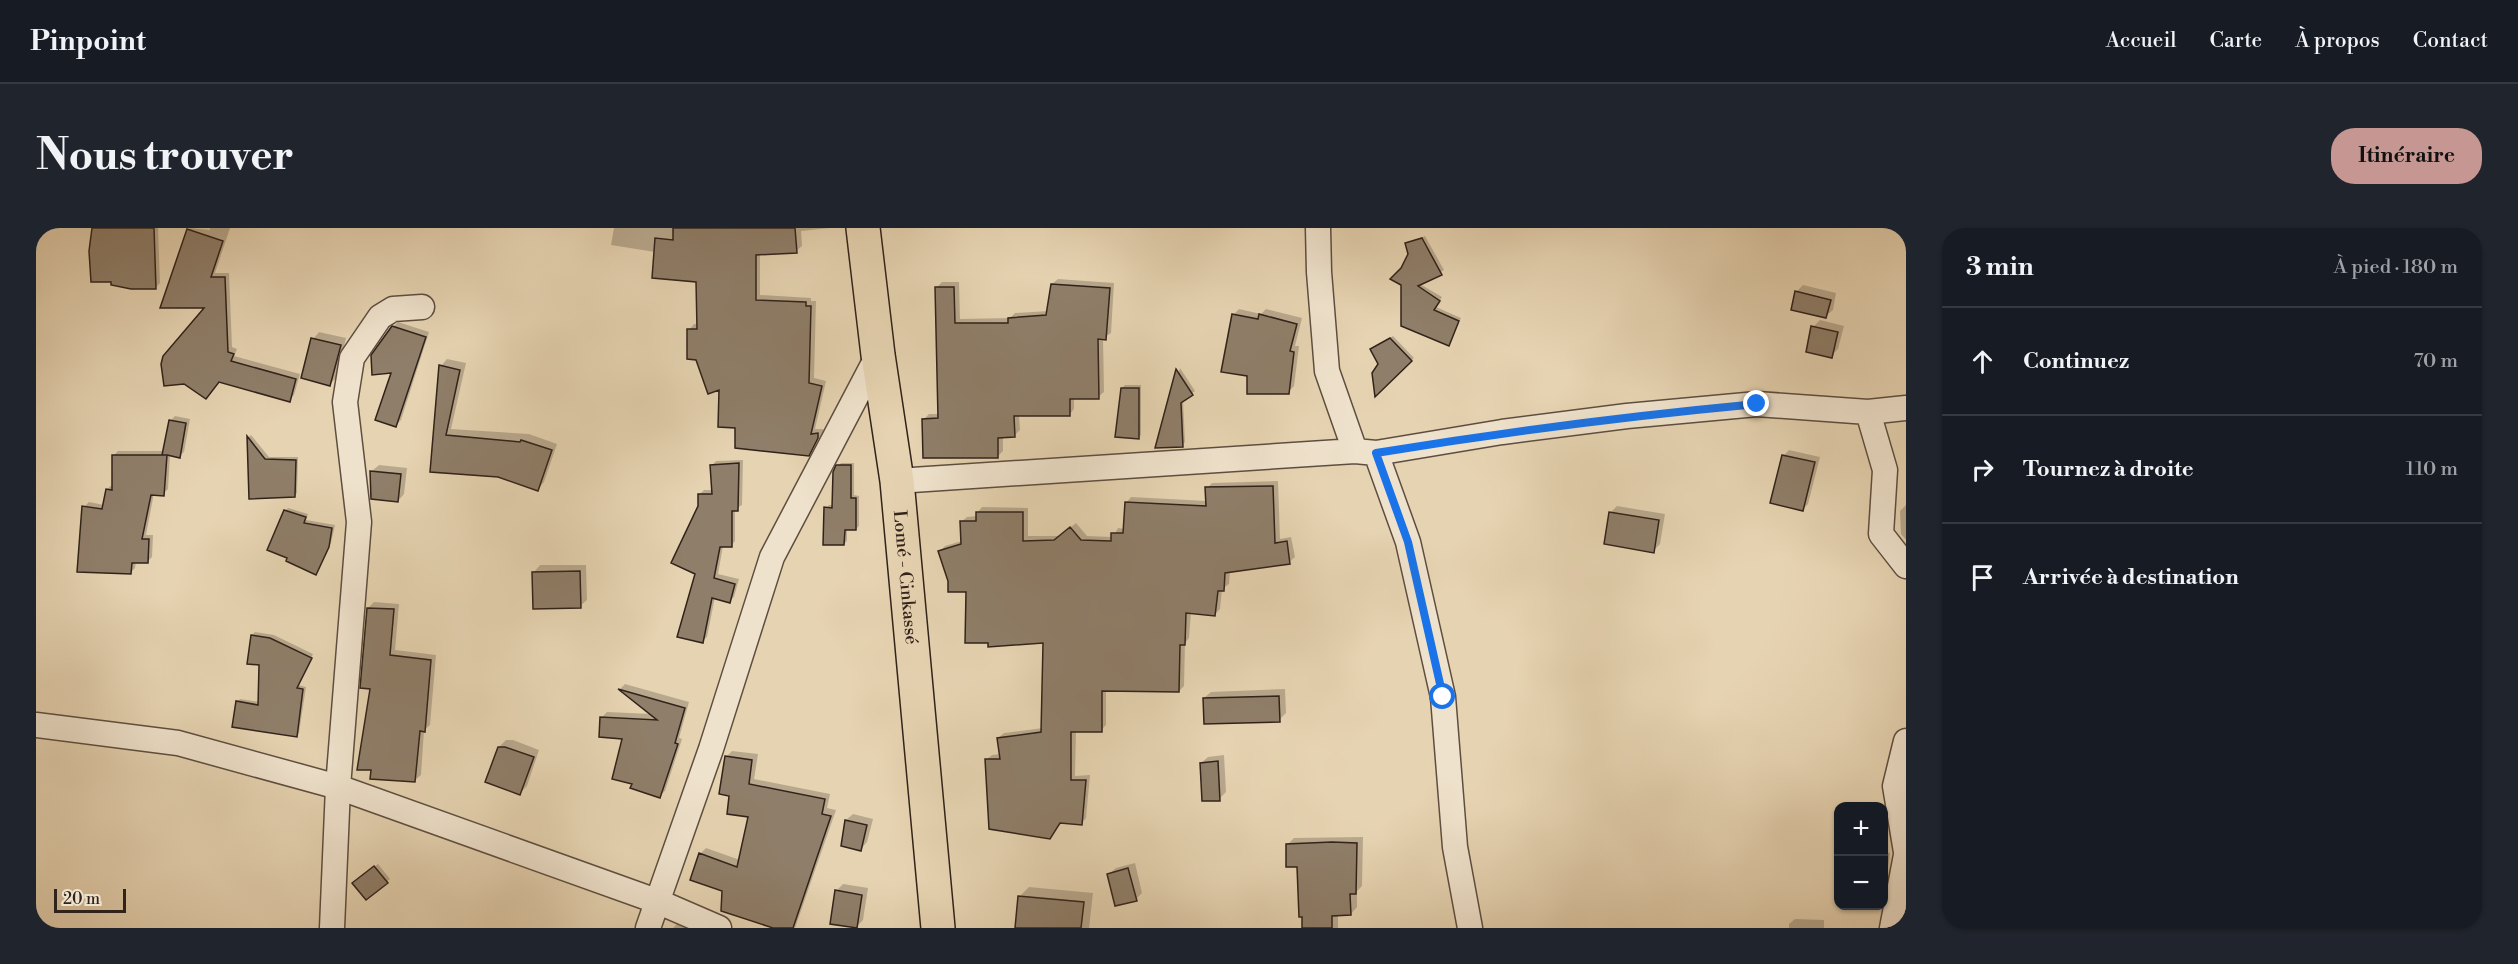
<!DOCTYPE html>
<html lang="fr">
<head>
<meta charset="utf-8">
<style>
  :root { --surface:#171b24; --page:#20242c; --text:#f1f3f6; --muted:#9ea1a6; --line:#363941; --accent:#c59692 }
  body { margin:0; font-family:"Libre Bodoni",serif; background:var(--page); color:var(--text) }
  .controls { position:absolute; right:18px; bottom:18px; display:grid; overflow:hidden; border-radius:12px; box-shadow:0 2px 4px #0004 }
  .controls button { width:54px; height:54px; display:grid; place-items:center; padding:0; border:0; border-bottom:2px solid var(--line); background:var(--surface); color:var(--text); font:30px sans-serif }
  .scale { position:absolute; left:18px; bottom:15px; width:72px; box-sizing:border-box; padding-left:6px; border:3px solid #31221a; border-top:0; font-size:16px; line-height:21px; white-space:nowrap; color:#31221a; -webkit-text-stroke:4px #efe2cc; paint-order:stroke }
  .stop { position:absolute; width:18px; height:18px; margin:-14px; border:4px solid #1a73e8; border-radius:50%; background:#fff }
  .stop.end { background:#1a73e8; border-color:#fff; box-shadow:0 2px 6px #0008 }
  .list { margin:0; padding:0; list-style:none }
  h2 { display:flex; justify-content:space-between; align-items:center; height:78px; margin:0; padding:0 24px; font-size:26px }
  h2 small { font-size:20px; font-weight:400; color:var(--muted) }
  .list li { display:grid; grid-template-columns:39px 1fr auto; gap:18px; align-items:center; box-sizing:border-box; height:108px; padding:0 24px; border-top:2px solid var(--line) }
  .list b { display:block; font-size:22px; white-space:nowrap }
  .list em { font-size:20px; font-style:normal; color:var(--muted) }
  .icon { flex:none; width:33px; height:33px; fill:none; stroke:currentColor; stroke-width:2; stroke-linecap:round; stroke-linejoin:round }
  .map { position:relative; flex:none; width:1870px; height:700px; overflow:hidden; border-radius:24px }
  header { display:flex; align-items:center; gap:36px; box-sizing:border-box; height:84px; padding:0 30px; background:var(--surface); border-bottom:2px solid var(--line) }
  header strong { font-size:28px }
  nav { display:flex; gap:33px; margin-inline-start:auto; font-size:21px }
  .intro { display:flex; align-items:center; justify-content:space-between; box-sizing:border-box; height:144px; padding:0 36px }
  h1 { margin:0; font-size:42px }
  .button { padding:15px 27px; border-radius:24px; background:var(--accent); color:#111; font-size:21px; font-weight:700 }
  main { display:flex; gap:36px; padding:0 36px }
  aside { flex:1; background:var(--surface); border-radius:24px; box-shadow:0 2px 4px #0004 }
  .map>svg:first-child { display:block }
  .shadow { fill:#0003 }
  .building { fill:#8f7e69; stroke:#31221a; stroke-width:1.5 }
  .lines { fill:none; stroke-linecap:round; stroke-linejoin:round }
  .minor-casing { stroke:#5e4e40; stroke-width:27 }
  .highway-casing { stroke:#31221a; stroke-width:36 }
  .minor { stroke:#efe2cc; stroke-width:24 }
  .highway { stroke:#e6d3b1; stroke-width:33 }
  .route { stroke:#1a73e8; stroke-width:8 }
  .labels { text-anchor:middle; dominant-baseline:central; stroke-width:5; stroke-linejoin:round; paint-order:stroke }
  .street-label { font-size:18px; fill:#31221a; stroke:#efe2cc }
</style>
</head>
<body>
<header>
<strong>Pinpoint</strong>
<nav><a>Accueil</a><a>Carte</a><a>À propos</a><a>Contact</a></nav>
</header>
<div class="intro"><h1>Nous trouver</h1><a class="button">Itinéraire</a></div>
<main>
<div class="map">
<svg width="1870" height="700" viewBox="0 0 1870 700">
  <rect width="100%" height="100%" fill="#e6d3b1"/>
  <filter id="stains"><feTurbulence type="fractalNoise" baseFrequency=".00333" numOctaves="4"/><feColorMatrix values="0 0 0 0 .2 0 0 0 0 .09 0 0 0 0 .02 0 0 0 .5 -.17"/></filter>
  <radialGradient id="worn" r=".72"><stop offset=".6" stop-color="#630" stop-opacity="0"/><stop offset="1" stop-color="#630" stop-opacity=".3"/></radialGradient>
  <path class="shadow" d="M58 0H122L124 55 120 59 77 52Z
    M154 0 174 2V0H194L179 45H193L196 119 201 121 198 128 264 146 258 167 253 172 183 153 172 78 152 2Z
    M578 0H794L765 3 766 18 760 23 724 25V67L775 70V73H780L778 150 790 153 779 201H787V204L773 226 700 199 685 160 661 130 653 102 658 96H662L661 53 619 24 575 17Z
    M1389 8 1408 42 1384 56 1406 69 1400 79 1425 90 1412 116 1367 40 1374 26 1371 15Z
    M1022 51 1078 55 1075 105 1067 110 1068 164 1062 169H1038V181L1033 187H983L984 202 978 208H967V223L962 228 887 192 893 186H904L900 60 906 54H923L924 91 974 90 979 85 1013 83 1016 56Z
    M1767 57 1800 65 1797 82 1790 88 1760 64Z
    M1203 81 1225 86 1230 81 1266 90 1259 118H1263L1258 158 1252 164 1197 87Z
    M1784 92 1808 98 1802 121 1795 128 1777 99Z
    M362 94 393 104 365 192 360 197 357 99Z
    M283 104 310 110 300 150 294 156 277 111Z
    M1357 108 1378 130 1340 166 1344 136 1335 121Z
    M411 131 430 135 415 201 493 206 521 216 508 254 502 261 462 248 396 242 405 138Z
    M1144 140 1159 163 1147 172 1149 214 1146 217 1121 218Z
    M1089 157H1105V207L1102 210 1086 160Z
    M139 188 154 191 148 224 143 228 134 227 132 261 127 266 118 265 110 307H117L116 329 112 333H100L99 340 94 345 48 279 53 274 68 277 71 261 76 257 78 227 82 223H129L134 193Z
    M215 207 233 229H262L261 265 258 268 215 269 213 209Z
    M1753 222 1784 229 1772 276 1767 281 1748 227Z
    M707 232 706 277 699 281V313L695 318H687L682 346 703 351 698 369 693 373 679 369 671 409 666 413 661 345 664 266 668 262H677L676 237 680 233Z
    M805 235H818V267L823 268V298L820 301H811V313L808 316 790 280 793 277H797L802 238Z
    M343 237 371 240 368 266 362 273 336 243Z
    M1242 253 1244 311 1255 309 1259 329 1253 334 1194 343 1193 356 1186 361 1184 381 1179 386 1155 384 1153 410 1149 415 1148 458 1143 463 1070 461V497L1065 502H1040L1039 548 1054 547 1050 590 1045 596 1025 594 1013 610 950 532 956 527 965 526 962 510 968 505 1007 500 1008 414 932 362 913 352 904 323 909 318 926 313 925 294 931 289 941 288V285L946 279 992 280V308H1024L1040 295 1051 308 1077 309 1082 300 1089 301 1090 275 1095 269 1171 273V260L1176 255Z
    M1870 277V312L1865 306 1864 283Z
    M1581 278 1629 286 1624 316 1617 323 1574 285Z
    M252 280 272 286 270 292 299 297 295 315 280 345 249 283Z
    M504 337H550L551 372 544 378 498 344Z
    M338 374 363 376 359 422 400 427 394 497 388 502 385 547 379 552 335 460 332 380Z
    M219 404 238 407 277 426 262 457 270 459 263 505 260 508 201 474 204 471 224 474 225 436 216 407Z
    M589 456 653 474 643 510 646 511 629 563 623 568 598 555 588 509 565 490 571 484 616 486 584 461Z
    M1249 461 1250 485 1243 492 1168 470 1175 464Z
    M470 512H477L503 522 491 558 484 565 463 519Z
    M696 523 722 526 718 551 794 566 791 580 800 582 759 700H742L688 662 664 626 670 620 704 632 713 588 695 566 690 529Z
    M1188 527 1190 564 1183 571 1165 535 1172 529Z
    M817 586 837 591 831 614 825 621 810 592Z
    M1327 609 1326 658 1321 663V679L1315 686H1302V700H1267L1263 638 1251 617 1258 610Z
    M1848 624 1854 625 1848 668Z
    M1099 635 1106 665 1100 671 1073 646 1080 640Z
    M342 636 354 651 331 670 321 653Z
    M807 656 832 660 827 692 820 699 800 663Z
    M993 659 1057 665 1053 700H980L983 669Z
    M1759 691 1788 692V700H1753V696Z
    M644 693 657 700H637Z"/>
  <path class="building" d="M56 0H118L120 61H95L75 57V54H55L53 23Z
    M637 0H759L761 25 720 27V72L770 74V78H775L773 155 786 158 775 206 782 205V210L773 228 699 220V200L682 199 683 162 672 166 660 132 651 131V101H661L660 54 616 50 619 10 637 12Z
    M151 1 187 13 175 49H189L192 124 198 126 195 133 260 151 254 174 183 154 170 171 148 156 128 158 125 136 127 128 168 80H124Z
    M1386 10 1406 47 1382 58 1404 73 1398 82 1423 93 1413 118 1365 98V57L1354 51 1365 40 1372 26 1369 15Z
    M1015 56 1074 60 1070 112 1062 111 1063 171H1034V188H978L979 209 962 210V230H887L886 191 902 190 899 59H918L919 95H972V90L1010 87Z
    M1759 63 1795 72 1790 90 1755 82Z
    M1196 86 1222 91 1223 86 1261 96 1254 123 1258 124 1253 166H1211V148L1185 144Z
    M356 98 390 109 360 199 339 192 355 145 336 147 335 127Z
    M1775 98 1802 104 1796 130 1770 124Z
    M275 110 305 117 294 158 265 150Z
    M1354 110 1376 133 1339 169 1336 145 1342 136 1334 121Z
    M403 137 424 142 410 207 484 214 485 212 516 222 502 263 462 249 394 244Z
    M1140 141 1157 167 1145 175 1147 219 1119 220Z
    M1085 160H1103V211L1079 209Z
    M133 192 150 195 144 230 131 227 128 268 115 267 106 311H113L112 335H96L95 346 41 344 46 278 66 281 70 261 76 262V227H130H126Z
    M211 208 229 231 260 232 259 269 213 271Z
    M1746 227 1779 234 1767 283 1734 275Z
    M703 235 702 283H696V319H684L678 350 699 356 694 375 676 370 667 415 641 409 659 346 635 335 662 278V266H676L674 237Z
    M800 237H815V270H820V302H809L808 317H787L788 279 796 280 797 244Z
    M334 243 365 246 362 274 335 271Z
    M1237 258 1239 315 1251 313 1254 336 1189 345 1188 363H1182L1179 388 1150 385 1149 417H1144L1143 464 1066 463V504H1035V552H1050L1046 597 1024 595 1014 611 953 601 949 531H964L961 510 1005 504 1007 415 952 419V415H929L930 364H912V353L902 323 925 316 924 293H940V284H987V313L1018 312 1034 299 1045 312 1075 313V305H1087L1089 274 1170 278 1169 259Z
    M248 282 270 289 268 295 296 300 293 319 280 347 250 333 251 330 231 322Z
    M1573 284 1623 292 1618 325 1568 316Z
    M544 343 545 380 497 381 496 344Z
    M331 380 358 381 354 427 395 432 389 504 384 503 379 554 334 551 335 542H321L334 461 324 460Z
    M215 407 234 410 276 430 261 460 267 461 261 509 196 499 200 473 222 477 223 437 211 436Z
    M582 461 649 480 639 515 642 516 624 570 594 560 596 556 576 551 586 511 563 509 564 489 621 492Z
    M1243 468 1244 494 1168 496 1167 470Z
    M462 519H469L498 529 484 567 449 554Z
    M689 528 716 532 713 556 789 571 786 586 795 588 757 700H737L685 683 686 663 654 652 663 625 701 639 712 589 691 586 693 568 683 566Z
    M1182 533 1184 573H1166L1164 535Z
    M809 592 831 597 825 623 805 618Z
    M1296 614 1321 615 1320 666H1314L1315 687 1296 688V700H1266V689H1263L1261 639H1250V616Z
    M338 638 352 655 330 672 316 655Z
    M1092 640 1101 673 1079 678 1071 646Z
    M799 662 826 667 821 700 794 696Z
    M982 668 1048 674 1045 700H979Z"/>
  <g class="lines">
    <defs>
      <path id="minor" d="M1282 0 1283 44 1291 143 1319 223
        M1832 184 1849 242 1845 306 1870 338
        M1340 225 1372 314 1407 469 1419 619 1434 700
        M861 253 1319 223 1340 225 1466 204 1591 188 1721 176 1832 184 1870 180
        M0 497 142 515 302 559 623 674 683 700
        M1870 513 1859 558 1870 624
        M296 700 302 559 323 294 309 174 316 130 344 89 357 81 386 79
        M612 700 675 521 736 329 842 127
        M1856 700 1870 627"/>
      <g id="highway">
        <path id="s1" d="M827 0 842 127 861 253 902 700"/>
      </g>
    </defs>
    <use href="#minor" class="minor-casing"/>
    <use href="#highway" class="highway-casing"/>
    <use href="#minor" class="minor"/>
    <use href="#highway" class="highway"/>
  </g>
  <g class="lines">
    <path class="route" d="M1407 469 1372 314 1340 225C1467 204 1593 188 1721 176"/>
  </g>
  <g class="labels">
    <g class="street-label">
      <text stroke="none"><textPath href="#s1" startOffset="352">Lomé - Cinkassé</textPath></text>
    </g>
  </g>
  <rect width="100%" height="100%" filter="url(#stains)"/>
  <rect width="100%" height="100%" fill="url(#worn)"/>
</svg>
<div class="controls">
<button>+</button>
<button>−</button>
</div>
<div class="scale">20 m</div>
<div class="stop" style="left:1407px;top:469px"></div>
<div class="stop end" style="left:1721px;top:176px"></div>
</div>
<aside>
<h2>3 min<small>À pied · 180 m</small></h2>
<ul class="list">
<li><svg class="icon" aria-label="ahead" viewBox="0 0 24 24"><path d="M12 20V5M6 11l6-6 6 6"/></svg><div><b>Continuez</b></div><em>70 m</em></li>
<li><svg class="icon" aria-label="right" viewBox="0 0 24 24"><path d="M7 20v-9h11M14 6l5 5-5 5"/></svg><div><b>Tournez à droite</b></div><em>110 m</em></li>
<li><svg class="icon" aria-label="arrive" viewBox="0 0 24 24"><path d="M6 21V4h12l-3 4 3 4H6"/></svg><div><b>Arrivée à destination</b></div></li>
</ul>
</aside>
</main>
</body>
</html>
